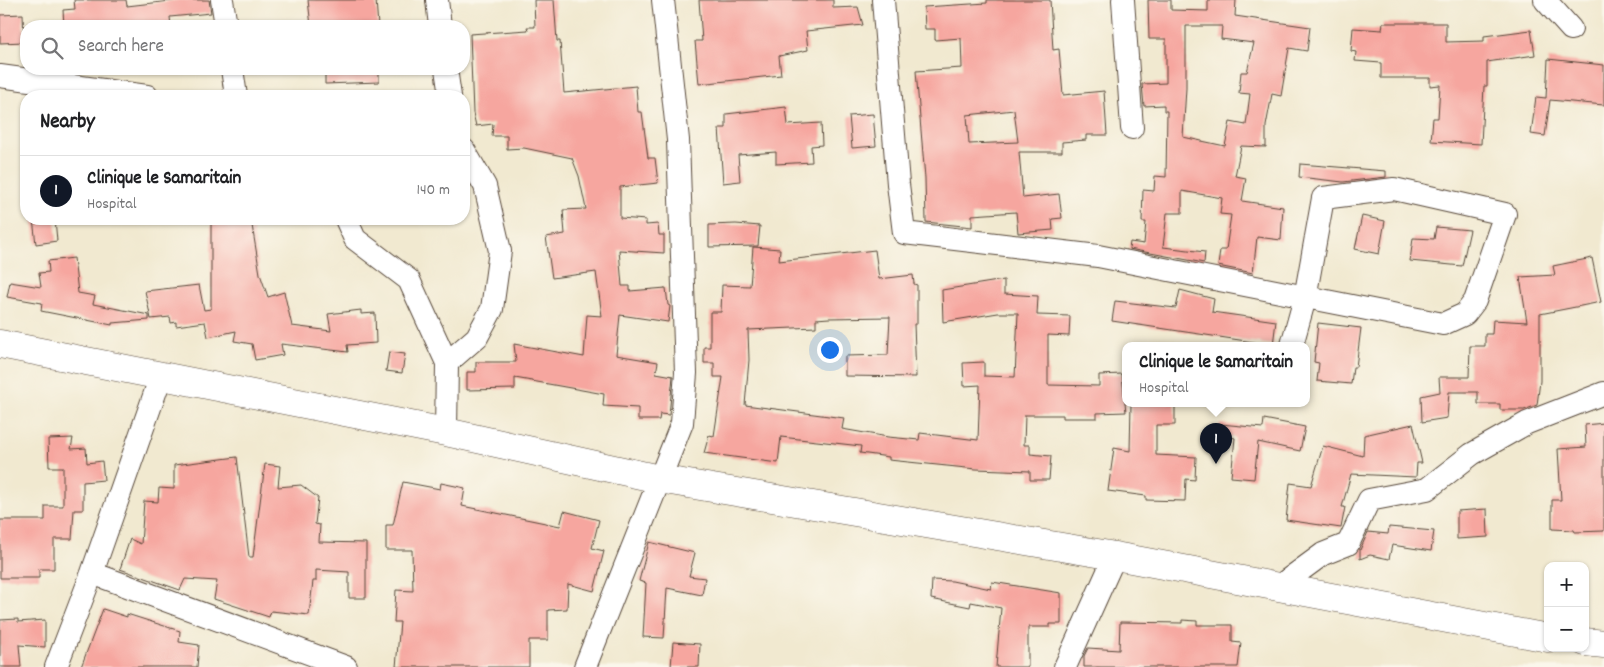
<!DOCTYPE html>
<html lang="en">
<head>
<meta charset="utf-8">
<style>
  :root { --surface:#fff; --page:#f2f2f2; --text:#202124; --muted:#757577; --line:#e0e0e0; --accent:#111827 }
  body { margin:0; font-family:Dekko,sans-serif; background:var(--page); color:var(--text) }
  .controls { position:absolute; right:15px; bottom:15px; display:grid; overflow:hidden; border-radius:10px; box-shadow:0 1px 4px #0004 }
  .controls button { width:45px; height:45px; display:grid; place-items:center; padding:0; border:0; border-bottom:1px solid var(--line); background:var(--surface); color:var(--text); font:25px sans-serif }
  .you { position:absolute; left:829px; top:349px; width:18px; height:18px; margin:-12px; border:4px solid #fff; border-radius:50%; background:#1a73e8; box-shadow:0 0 0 8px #1a73e833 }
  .badge { display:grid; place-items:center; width:32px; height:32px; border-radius:50%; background:var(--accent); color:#fff; font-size:16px; font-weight:700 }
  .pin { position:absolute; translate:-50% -41px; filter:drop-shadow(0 1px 2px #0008) }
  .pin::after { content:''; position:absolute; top:26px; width:18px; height:15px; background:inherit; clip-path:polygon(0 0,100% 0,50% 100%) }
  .popup { position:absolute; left:1122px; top:342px; width:188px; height:65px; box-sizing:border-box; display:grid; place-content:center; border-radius:10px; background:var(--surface); filter:drop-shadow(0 1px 4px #0005); font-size:16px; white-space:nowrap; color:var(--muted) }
  .popup b { font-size:19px; color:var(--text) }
  .popup::after { content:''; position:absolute; left:50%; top:100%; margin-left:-10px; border:10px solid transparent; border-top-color:var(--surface) }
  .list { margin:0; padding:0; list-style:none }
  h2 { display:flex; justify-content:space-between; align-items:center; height:65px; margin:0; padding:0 20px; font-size:21px }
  h2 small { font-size:16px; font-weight:400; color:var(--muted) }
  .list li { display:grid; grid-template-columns:32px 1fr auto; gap:15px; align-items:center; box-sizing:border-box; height:70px; padding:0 20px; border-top:1px solid var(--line) }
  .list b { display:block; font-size:19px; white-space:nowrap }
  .list p { margin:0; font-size:16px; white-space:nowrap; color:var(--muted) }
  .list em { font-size:16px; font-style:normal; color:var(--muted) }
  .icon { flex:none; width:28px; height:28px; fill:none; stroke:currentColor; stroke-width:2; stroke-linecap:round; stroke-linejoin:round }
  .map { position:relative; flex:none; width:1604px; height:667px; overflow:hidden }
  .search { position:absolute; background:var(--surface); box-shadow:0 1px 4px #0004; left:20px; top:20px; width:450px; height:55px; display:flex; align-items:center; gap:12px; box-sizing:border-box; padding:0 18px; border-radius:20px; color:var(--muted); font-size:19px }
  .panel { position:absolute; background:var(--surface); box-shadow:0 1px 4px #0004; left:20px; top:90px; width:450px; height:135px; border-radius:20px }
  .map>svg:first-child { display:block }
  .building { fill:#f6a69f; fill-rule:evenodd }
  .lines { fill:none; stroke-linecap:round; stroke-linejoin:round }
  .street-casing { stroke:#564739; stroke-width:24 }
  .secondary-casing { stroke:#564739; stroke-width:29 }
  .street { stroke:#fff; stroke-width:22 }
  .secondary { stroke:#fff; stroke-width:28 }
</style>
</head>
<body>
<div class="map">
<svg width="1604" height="667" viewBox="0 0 1604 667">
  <rect width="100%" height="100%" fill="#fbf7ec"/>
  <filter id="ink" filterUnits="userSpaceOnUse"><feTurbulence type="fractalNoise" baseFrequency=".02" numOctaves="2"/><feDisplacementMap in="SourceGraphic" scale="10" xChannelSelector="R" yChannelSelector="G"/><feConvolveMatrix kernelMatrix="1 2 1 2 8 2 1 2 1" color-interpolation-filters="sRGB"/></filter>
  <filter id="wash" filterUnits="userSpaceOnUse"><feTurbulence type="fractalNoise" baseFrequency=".0096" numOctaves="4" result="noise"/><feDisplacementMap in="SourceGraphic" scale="20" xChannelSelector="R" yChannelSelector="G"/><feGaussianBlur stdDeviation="1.12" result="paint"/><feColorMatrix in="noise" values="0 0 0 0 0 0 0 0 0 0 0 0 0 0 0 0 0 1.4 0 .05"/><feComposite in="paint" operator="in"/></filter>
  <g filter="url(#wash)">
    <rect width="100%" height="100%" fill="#f1e9d0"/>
    <g id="blocks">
      <path class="building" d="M74 0H126L127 6 179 0H209L211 13 170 17 171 26H64L63 10 75 9Z
        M308 0H376L378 26H311Z
        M534 0H554L557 41H560L564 93 636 86 638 112H642L648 158H655L658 183 620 187V218L646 220V225L658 224 659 235H664V253L619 250 622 286H630V291L666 288 668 305 670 306 668 322 620 315 616 355 658 362 656 373 673 376 669 415 660 414 659 420H638V408L603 406 604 394 515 378V389L467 390V372H476V362H516L514 344 584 357 587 315 602 316 596 272 552 278 546 237 565 234 563 210 586 209 579 176 572 158 524 148 507 149V136H492L493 124 476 126 473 113 470 34 528 30 527 27H535Z
        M699 0H833V8L858 7 863 25 806 31 808 50 779 56 781 75 699 84 695 41H702Z
        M987 0H1050L1053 50 1059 49 1063 95 1104 91 1107 135H1086V140L1062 142V152H1019L1023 198 1059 194 1062 218 1052 219 1053 230 1018 233 1016 212 972 215V227L926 222 925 178 916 71 962 68 961 38 935 40V29H925L924 7 987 3ZM1014 110 1018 142 969 144 967 115Z
        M1148 0H1171V10L1208 11V0H1236L1235 16 1310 27 1307 51 1289 48 1281 96 1272 94 1266 126V147L1241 146 1235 176 1246 178 1242 201 1283 207 1281 240 1257 237 1253 273 1218 266 1220 250H1226L1231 215 1220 214 1222 198 1182 191V213H1167L1163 247 1205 252 1204 263 1129 249 1130 242 1144 244 1146 222H1142L1143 190 1154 191 1155 176 1166 177 1167 111H1164V105L1144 106 1142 84 1166 83V39H1149ZM1186 26H1222L1221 39 1254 43 1247 72H1241L1239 93 1250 94 1246 125 1230 122 1225 146 1183 137 1186 88Z
        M23 14 24 42 0 43V15Z
        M1383 23H1446V42L1484 41V36L1531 30 1535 55 1487 62V86H1484L1481 144 1431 141 1433 118H1438L1440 85 1430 86V78H1381V63L1355 61 1356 52 1351 51 1353 28 1382 30Z
        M1548 59 1604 65V105L1550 100 1545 136 1531 134 1536 97 1546 98Z
        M325 69H379V82L325 84Z
        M786 107 788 125 821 123 822 145 811 146 812 162 776 164V152L738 155 740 181 723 183 719 128H726V114Z
        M873 114 876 146 852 148 849 116Z
        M1300 164 1386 171V177L1343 182 1299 177Z
        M1362 216 1385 221 1379 254 1355 249Z
        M33 219H55L57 241 36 244Z
        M251 219 260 274 268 297 284 292 292 326 331 331 328 314 361 310V314L375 313 376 343 347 345 348 352 281 344 283 355 255 360 252 344 234 341 236 331 208 337 205 322 176 326V322L171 323 170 317 151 319 145 291 199 285 204 310 211 309V220Z
        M736 224 760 226 758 246 709 247V225Z
        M1436 227 1470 230 1462 266 1410 261 1413 238 1434 239Z
        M753 247 780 249 779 261 875 250 879 279 913 275 914 284 917 285V324H914L916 377 845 376V356L888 355 890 317 829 318 816 319V327L748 330 749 360 745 405 844 418 842 429 888 437 919 440 920 433 978 440 980 385 964 386 963 363 984 362V376L1015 377 1018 313H998L943 322 942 290 1004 280V294L1038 296 1037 315 1070 316 1069 336 1048 335V385L1099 386V375L1122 374 1126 412 1097 413V418H1063V415H1025L1024 445H1030V454L1051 456 1049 480H1030V471L976 469 889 460V457L860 453 861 446 781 437 778 463 704 453 709 435 714 436 723 377H714V363H704V347H710V312H721L722 285 750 286Z
        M74 258 78 293 95 296 93 304 149 315V320L112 323V325L41 311 42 303 7 297 10 282 41 287 39 273 49 272 48 261Z
        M1592 258 1601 302 1540 314V381L1537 405 1524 410H1500V404H1478V392H1449L1447 418 1422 422 1421 396 1440 392 1439 377H1469L1470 346H1485V334H1492L1493 320 1527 322 1520 277 1555 275 1553 266Z
        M1180 290 1214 299 1212 312 1276 321 1273 345 1112 321 1115 301 1176 308Z
        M1318 323 1361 328 1356 367H1353L1351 384 1317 381 1319 363 1314 362Z
        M389 352 405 354 402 373 386 371Z
        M1131 403H1175V425H1156V455L1196 457 1195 480 1186 479 1185 501 1146 500V496L1108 491 1114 448 1130 451Z
        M1264 419 1305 427 1300 451 1258 442 1254 479 1231 477 1235 438 1219 434 1220 424 1263 428Z
        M1604 423V531L1575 532 1574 530 1552 529V500H1561L1558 449 1586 447 1585 425Z
        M1413 424 1422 463H1417L1416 477 1351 474 1342 507H1345L1341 528 1286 520 1290 483 1311 486 1323 446 1363 456 1364 435Z
        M73 438 71 449 86 448 87 463 102 461 104 480 83 482V510H74L72 539H54V569H39V578H0V520H45V506H63V467H49L48 439Z
        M237 457 249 557H253L265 464 280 466 278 487 301 485 318 498 315 524 320 525 319 542 366 543V598H349V572L316 570V581H313L309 615 271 611 269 617 214 599 217 581 185 579 180 590 120 569 130 539 141 544 144 501 158 502 159 488 174 489V465Z
        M403 482 440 489 441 483 465 488 462 506 560 526 564 511 599 520 592 548 604 551 594 591 568 584 567 609 548 610V640H529V667H396L400 622H394L396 590 413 591 412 550H386V525H393Z
        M1487 509 1488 537 1457 539V511Z
        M1389 527 1434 531 1431 551 1392 545 1389 559 1370 555 1360 559V550L1368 532 1388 534Z
        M649 542 695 553 689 576 705 578 702 595 667 588 664 638 643 637 646 583 639 581Z
        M932 580 952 581 991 589 992 582 1061 593V624H1050V627H1028V667H996L1001 608 971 602 970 607 931 599Z
        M103 609 127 617V614L180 631 179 642 199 645 197 667H81Z
        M18 619V622L45 620V647L19 645 21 667H0V620Z
        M1182 620 1197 621V625H1232V642L1241 643 1238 667H1084V656L1088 648 1119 650 1120 622 1182 623Z
        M673 642 700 644 699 667H671Z"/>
    </g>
  </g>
  <g filter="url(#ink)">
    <use href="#blocks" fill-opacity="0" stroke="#564739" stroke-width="1"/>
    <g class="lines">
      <defs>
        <path id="street" d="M222 0 226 26
          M437 0 440 26
          M883 0 898 184 904 233 1098 256 1443 324 1465 314 1475 301 1505 214 1394 189 1323 198 1305 298 1292 345
          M1123 0 1132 128
          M1545 0 1571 29
          M232 69 236 96
          M446 69 450 96
          M0 76 147 96
          M346 219 355 239 409 280 447 363
          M446 432 447 363 477 337 492 309 500 251 485 186 464 150
          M92 573 346 667
          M1278 587 1323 554 1348 544 1369 500 1427 489 1472 454 1527 423 1604 393
          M56 667 92 573 161 376
          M585 667 682 423 686 373 678 140 663 0
          M1065 667 1115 556"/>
        <path id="secondary" d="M0 344 446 432 659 479 1115 556 1548 638
          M1585 642 1604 644"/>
      </defs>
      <use href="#street" class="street-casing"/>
      <use href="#secondary" class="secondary-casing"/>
      <use href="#street" class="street"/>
      <use href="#secondary" class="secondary"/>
    </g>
  </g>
</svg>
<div class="controls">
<button>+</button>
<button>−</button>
</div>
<div class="you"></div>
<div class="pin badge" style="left:1216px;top:464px">1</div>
<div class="popup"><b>Clinique le Samaritain</b>Hospital</div>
<div class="search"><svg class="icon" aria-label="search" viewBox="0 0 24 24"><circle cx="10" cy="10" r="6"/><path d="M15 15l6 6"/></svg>Search here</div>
<section class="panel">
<h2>Nearby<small></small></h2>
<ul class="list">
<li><span class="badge">1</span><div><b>Clinique le Samaritain</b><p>Hospital</p></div><em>140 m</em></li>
</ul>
</section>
</div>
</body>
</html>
